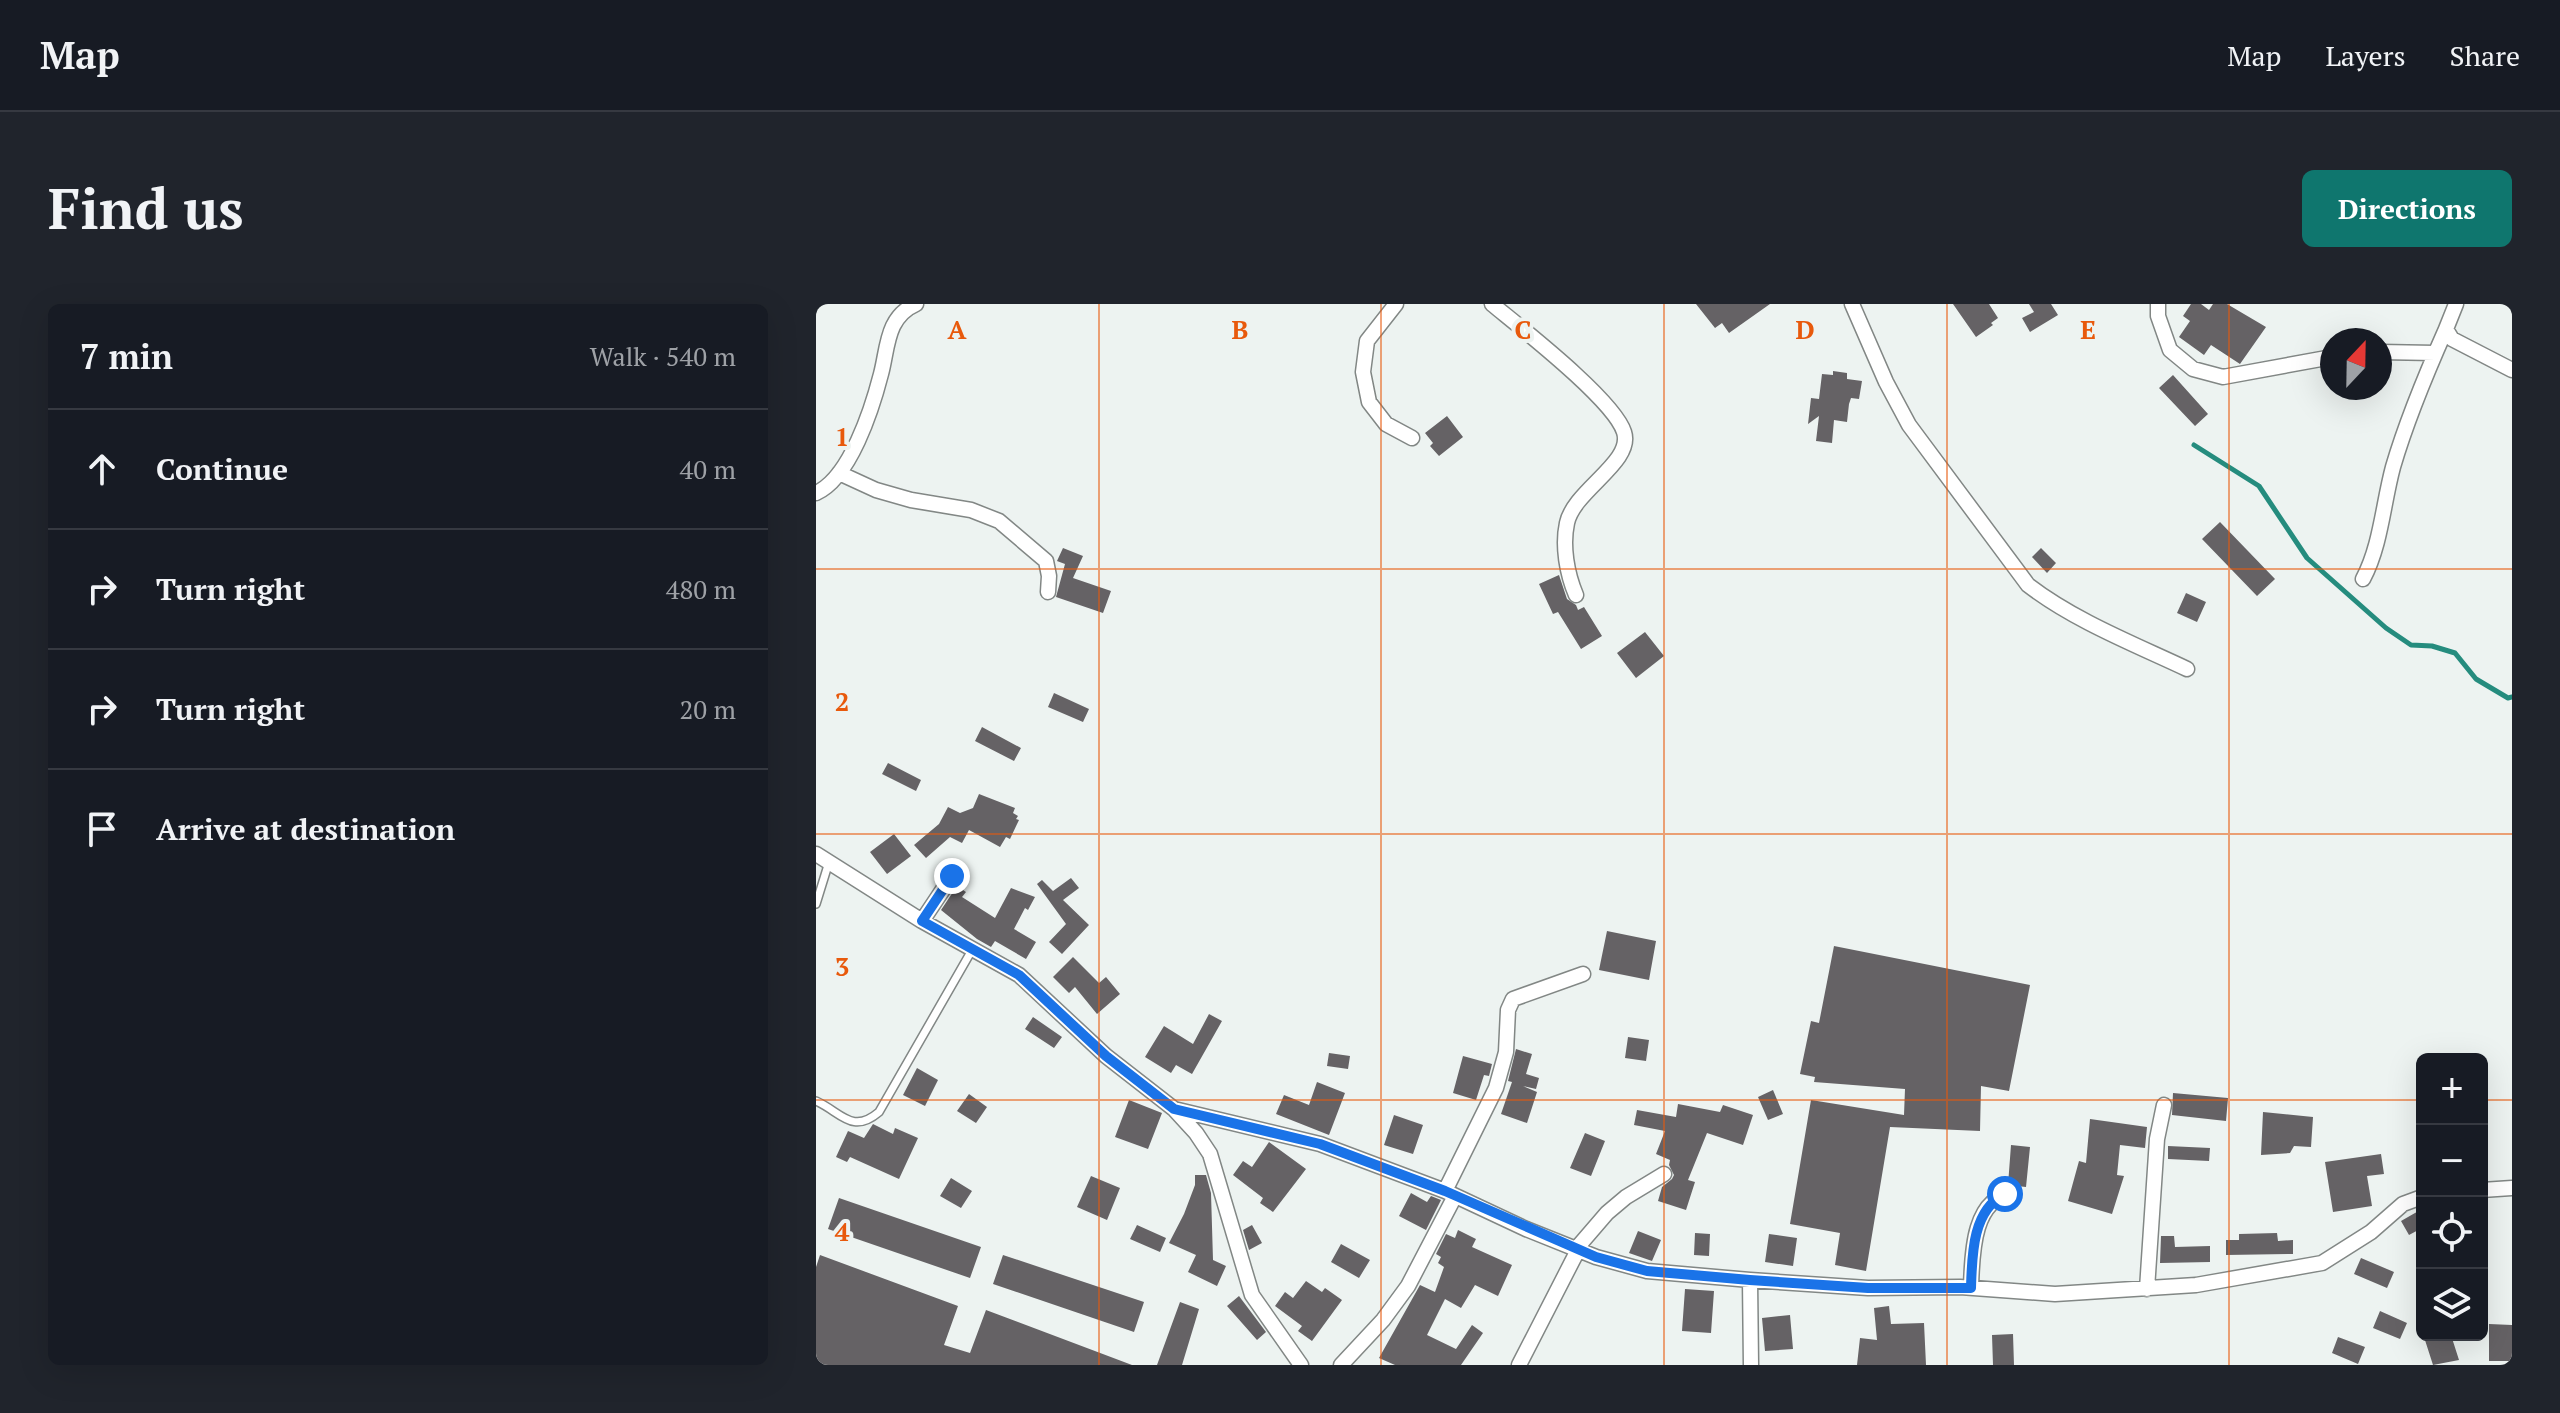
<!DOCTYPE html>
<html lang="en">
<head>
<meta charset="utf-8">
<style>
  :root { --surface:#171b24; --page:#20242c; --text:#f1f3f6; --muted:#9ea1a6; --line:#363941; --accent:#0f766e }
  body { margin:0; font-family:"PT Serif",serif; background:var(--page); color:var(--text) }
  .controls { position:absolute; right:24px; bottom:24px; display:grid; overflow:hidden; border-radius:12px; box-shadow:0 8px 32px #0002 }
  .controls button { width:72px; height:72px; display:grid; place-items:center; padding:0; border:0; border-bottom:2px solid var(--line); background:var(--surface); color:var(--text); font:40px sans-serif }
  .compass { position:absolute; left:1504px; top:24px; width:72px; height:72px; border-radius:50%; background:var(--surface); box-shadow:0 8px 32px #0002; rotate:22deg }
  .stop { position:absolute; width:24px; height:24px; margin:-18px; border:6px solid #1a73e8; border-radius:50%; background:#fff }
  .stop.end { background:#1a73e8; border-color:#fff; box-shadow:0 2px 8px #0008 }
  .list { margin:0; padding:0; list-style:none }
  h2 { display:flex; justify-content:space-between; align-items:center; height:104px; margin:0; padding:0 32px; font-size:34px }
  h2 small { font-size:26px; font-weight:400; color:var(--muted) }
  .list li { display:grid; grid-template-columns:52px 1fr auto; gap:24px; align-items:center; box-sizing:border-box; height:120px; padding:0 32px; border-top:2px solid var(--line) }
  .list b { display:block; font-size:30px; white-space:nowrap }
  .list em { font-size:26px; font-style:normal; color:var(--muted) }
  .icon { flex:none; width:44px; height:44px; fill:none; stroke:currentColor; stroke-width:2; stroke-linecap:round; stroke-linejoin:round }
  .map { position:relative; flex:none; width:1696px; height:1061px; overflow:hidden; border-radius:12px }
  header { display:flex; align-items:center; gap:48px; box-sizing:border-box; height:112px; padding:0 40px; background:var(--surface); border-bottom:2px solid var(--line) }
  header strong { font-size:38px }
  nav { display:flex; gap:44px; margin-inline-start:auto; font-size:28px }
  .intro { display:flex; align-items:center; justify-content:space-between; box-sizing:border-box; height:192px; padding:0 48px }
  h1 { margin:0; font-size:56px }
  .button { padding:20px 36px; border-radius:12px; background:var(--accent); color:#fff; font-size:28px; font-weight:700 }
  main { display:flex; gap:48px; padding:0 48px }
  aside { flex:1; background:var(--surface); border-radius:12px; box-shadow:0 8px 32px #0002 }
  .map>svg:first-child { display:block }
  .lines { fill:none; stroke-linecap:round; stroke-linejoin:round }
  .stream { stroke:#258c7e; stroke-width:5 }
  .building { fill:#656265 }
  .lane-casing { stroke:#828785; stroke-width:10 }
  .street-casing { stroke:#828785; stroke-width:17 }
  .lane { stroke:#fff; stroke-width:7 }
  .street { stroke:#fff; stroke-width:14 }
  .route { stroke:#1a73e8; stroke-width:10 }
  .grid { fill:none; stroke:#e8590c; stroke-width:2; stroke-opacity:0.55 }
  .grid-label { font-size:26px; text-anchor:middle; font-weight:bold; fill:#e8590c; stroke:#edf3f1; stroke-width:8; stroke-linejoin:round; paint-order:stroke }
</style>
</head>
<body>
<header>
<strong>Map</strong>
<nav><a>Map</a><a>Layers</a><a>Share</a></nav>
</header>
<div class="intro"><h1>Find us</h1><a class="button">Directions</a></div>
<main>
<aside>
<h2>7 min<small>Walk · 540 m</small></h2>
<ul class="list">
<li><svg class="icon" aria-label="ahead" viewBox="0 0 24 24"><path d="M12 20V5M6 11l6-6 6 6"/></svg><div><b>Continue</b></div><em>40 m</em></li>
<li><svg class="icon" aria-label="right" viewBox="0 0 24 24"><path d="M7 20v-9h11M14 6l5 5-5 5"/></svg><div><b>Turn right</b></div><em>480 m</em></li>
<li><svg class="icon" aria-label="right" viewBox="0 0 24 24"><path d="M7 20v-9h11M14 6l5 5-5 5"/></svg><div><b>Turn right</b></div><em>20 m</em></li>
<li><svg class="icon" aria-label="arrive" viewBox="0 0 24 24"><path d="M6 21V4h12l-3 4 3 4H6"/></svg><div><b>Arrive at destination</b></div></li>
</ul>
</aside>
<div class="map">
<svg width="1696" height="1061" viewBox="0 0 1696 1061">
  <rect width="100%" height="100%" fill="#edf3f1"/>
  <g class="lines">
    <path class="stream" d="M1378 141 1443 182 1491 254 1570 324 1595 341 1616 342 1639 349 1660 375 1692 394 1696 393"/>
  </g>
  <path class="building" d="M880 0H954L913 29 906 19 899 24Z
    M1137 0H1173L1182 14 1175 19 1177 21 1160 33Z
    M1213 0H1235L1242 11 1214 28 1206 14 1218 8Z
    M1375 0H1385L1393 6 1397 0H1411L1450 23 1424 60 1395 41 1388 51 1363 33 1374 17 1367 12Z
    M1017 67 1031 69V75L1046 77 1043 95 1035 94 1033 100 1031 118 1018 116 1016 139 1000 137 1003 112 992 120 995 94 1003 95 1006 70 1017 71Z
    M1357 71 1392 110 1379 122 1343 84Z
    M631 112 647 133 623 152 614 142 617 139 609 129Z
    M1404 218 1459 275 1441 292 1386 235Z
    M247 244 267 252 257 274 295 287 287 309 240 293 249 260 241 257Z
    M1225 244 1240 259 1231 269 1216 253Z
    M743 271 751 295 760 301 762 306 768 303 786 332 765 345 742 308 737 310 723 280Z
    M1370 289 1390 298 1381 318 1361 309Z
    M829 328 848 352 820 374 801 349Z
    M238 389 273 405 267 418 232 403Z
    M166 423 205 444 198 457 159 437Z
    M72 459 105 476 100 487 66 470Z
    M163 490 199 504 197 509 202 512 200 515 203 516 194 535 190 533 184 543 153 526 146 539 134 533 110 554 98 541 123 520 132 503 144 509 157 504Z
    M78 530 95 552 71 570 54 548Z
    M255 574 263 584 247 596 273 621 246 650 233 638 250 620 221 580 226 576 237 587Z
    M141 582 150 588 146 593 179 614 195 584 219 593 212 606 209 604 198 625 220 638 210 655 179 637 175 643 161 635 125 606Z
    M791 627 840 637 833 676 783 666Z
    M1018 642 1214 681 1193 787 1165 782 1164 827 1074 823 1050 967 1019 961 1024 929 974 920 995 796 1088 811 1089 785 998 778 999 773 984 770 995 717 1003 719Z
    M257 653 283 679 290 673 304 690 281 710 259 683 253 689 237 673Z
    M393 710 406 717 376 770 360 761 355 769 329 753 348 722 377 740Z
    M217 713 246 733 238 744 209 725Z
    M812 733 833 736 830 757 809 754Z
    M700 745 716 750 710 770 723 774 720 785 707 782 721 788 711 819 685 810 696 778 692 777Z
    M513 749 534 752 532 765 511 762Z
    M647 752 676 760 673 772 668 771 660 796 637 789Z
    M101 764 122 776 109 802 87 791Z
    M501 778 529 789 513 831 460 810 468 791 493 801Z
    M957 786 967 810 952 816 942 793Z
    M1357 789 1412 794 1410 817 1356 811Z
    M153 790 171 803 160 819 141 807Z
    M313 796 346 809 332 845 299 833Z
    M862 800 904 808 907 801 937 811 927 841 891 829 872 876 879 878 870 906 842 897 846 883 856 875 858 871 853 861 854 856 840 850 849 827 818 821 821 806 860 813Z
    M1447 808 1497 813 1495 843 1478 842 1474 849 1445 851Z
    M578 811 607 821 597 850 568 841Z
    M1274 815 1331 823 1329 844 1304 841 1301 871 1308 872 1296 910 1252 897 1263 857 1270 859Z
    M57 820 77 830 79 824 102 834 83 875 34 853 31 858 20 853 32 827 48 834Z
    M769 829 789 837 775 872 754 864Z
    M453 838 490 865 457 908 444 899 447 894 417 871 427 857 436 863Z
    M1195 841 1214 843 1210 883 1192 881Z
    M1352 842 1394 844 1393 857 1352 855Z
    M1565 850 1568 870 1551 872 1556 902 1517 908 1509 858Z
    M379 871H390L395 889 397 956 410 962 401 982 372 968 380 951 353 939 368 910 379 881Z
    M275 872 304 884 291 916 261 903Z
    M135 874 156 887 145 904 124 892Z
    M595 889 611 898 615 892 625 896 610 926 583 912Z
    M23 894 165 943 154 974 12 925Z
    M1606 905V924L1593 931 1585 917Z
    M321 921 350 934 344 948 314 935Z
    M436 921 446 939 433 946 427 926Z
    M642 926 660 935 656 943 696 961 682 992 659 981 645 1004 629 995 611 1031 640 1045 656 1021 667 1029 645 1061H579L563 1054 604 981 619 988 628 963 622 959 625 953 620 950 630 930 639 934Z
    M822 927 845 936 836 957 813 949Z
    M879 929 894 930 893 952 878 951Z
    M1461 929 1462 937 1477 936V950L1410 951V936H1423V930Z
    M953 930 981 934 977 962 949 958Z
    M1345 932H1358L1359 943 1394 942V958L1344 959Z
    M525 940 554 956 543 974 515 958Z
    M4 951 142 1002 128 1041 154 1049 170 1006 316 1061H0V963Z
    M187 951 328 998 318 1028 177 980Z
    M1545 954 1578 968 1571 984 1538 970Z
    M490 977 506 988 509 984 526 996 496 1037 482 1027 486 1022 459 1002 469 988 477 994Z
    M869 985 898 987 895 1029 866 1027Z
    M423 992 450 1028 441 1036 411 1002Z
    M364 998 383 1005 366 1061H341Z
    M1073 1002 1075 1020 1108 1019 1110 1061H1041L1044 1034 1061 1036 1058 1004Z
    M1564 1007 1591 1019 1584 1035 1557 1024Z
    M974 1011 977 1045 949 1047 946 1014Z
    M1673 1020 1696 1021V1057H1673Z
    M1197 1030 1198 1061H1177L1176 1031Z
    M1616 1031H1635L1643 1056 1617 1061 1608 1033Z
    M1522 1033 1549 1043 1542 1060 1516 1049Z"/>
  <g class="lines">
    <defs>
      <path id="lane" d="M0 600 13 558
        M0 797C25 808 36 831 63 808L156 646"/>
      <path id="street" d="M580 0 551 37 547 68 553 98 570 120 596 134
        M676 0C705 24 798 96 808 128 818 158 758 186 751 219 746 242 751 270 760 291
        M1036 0 1070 78 1093 121 1212 281C1259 317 1318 340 1371 365
        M1342 0V12L1354 46 1377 65 1407 73 1516 53
        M1640 0 1630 25 1636 35 1696 66
        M1564 48 1619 49
        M23 169 60 186 95 196 155 206 183 217 230 257 233 272 232 288
        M0 189C34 174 56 105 65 70 72 44 70 13 100 0
        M1547 275C1565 241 1567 200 1577 163 1591 115 1610 70 1630 25
        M0 550 106 617 203 671 290 752 358 805 380 829 394 850 436 991 485 1061
        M106 617 136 572
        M358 805 504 840 629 887 710 925 780 953 831 967 934 976 1052 984 1144 983 1239 990 1380 981 1506 959 1555 928 1587 900 1606 893
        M1666 886 1696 884
        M629 887 680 784 690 748 692 706 697 695 767 670
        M760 945 791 909 810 893 848 870
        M934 976 935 1061
        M1155 984C1156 953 1156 892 1198 890
        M1331 985 1341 835 1348 801
        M525 1061 567 1016 592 982 639 892
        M703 1061 762 946"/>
    </defs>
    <use href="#lane" class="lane-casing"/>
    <use href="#street" class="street-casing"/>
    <use href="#lane" class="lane"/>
    <use href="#street" class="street"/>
  </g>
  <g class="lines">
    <path class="route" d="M136 572 106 617 203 671 290 752 358 805 504 840 629 887 780 953 831 967 934 976 1052 984H1155C1156 952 1156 906 1189 890"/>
  </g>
  <path class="grid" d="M283 0V1061M565 0V1061M848 0V1061M1131 0V1061M1413 0V1061M0 265H1696M0 530H1696M0 796H1606M1666 796H1696"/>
  <g class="grid-label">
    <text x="141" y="35">A</text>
    <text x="424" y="35">B</text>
    <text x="707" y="35">C</text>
    <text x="989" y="35">D</text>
    <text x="1272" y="35">E</text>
    <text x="26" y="142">1</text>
    <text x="26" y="407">2</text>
    <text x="26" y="672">3</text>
    <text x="26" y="937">4</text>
  </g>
</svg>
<div class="controls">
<button>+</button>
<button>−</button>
<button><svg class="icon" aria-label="locate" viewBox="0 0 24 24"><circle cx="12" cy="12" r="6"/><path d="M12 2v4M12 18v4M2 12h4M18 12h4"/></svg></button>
<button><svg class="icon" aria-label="layers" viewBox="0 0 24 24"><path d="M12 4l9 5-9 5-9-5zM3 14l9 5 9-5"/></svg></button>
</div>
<svg class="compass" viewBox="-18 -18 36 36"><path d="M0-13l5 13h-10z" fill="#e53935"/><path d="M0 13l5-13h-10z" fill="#9ea1a6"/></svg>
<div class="stop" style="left:1189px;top:890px"></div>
<div class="stop end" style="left:136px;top:572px"></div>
</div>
</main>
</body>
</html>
